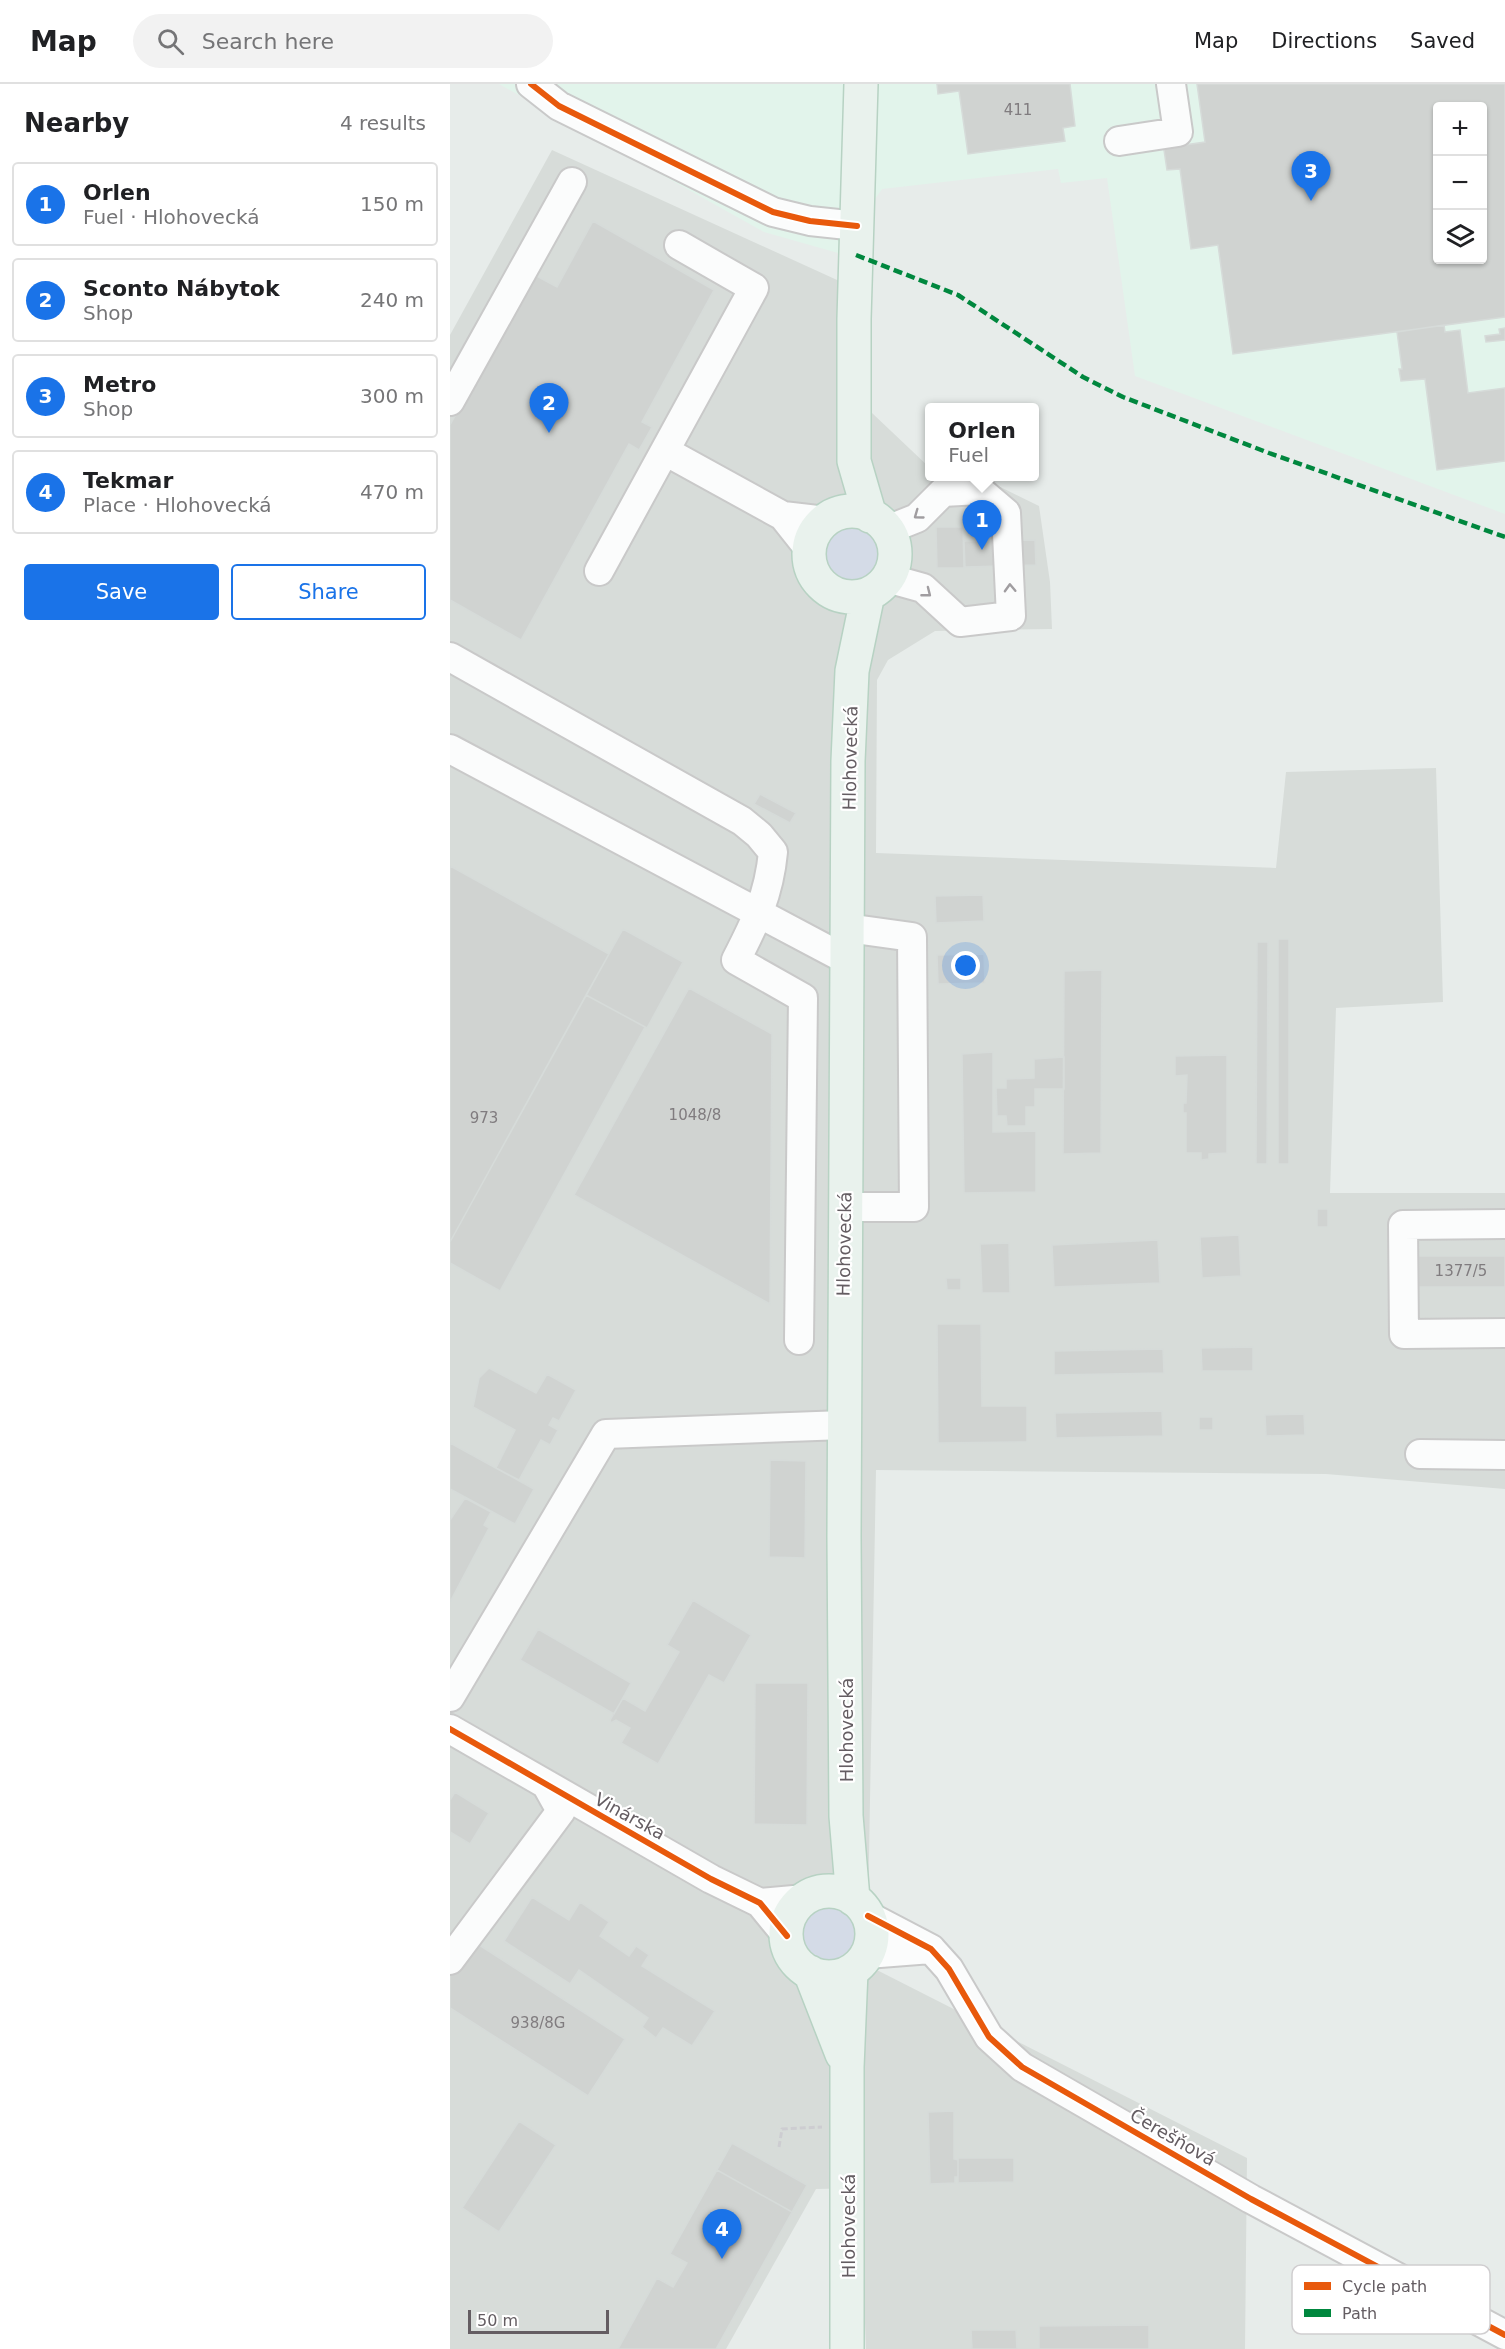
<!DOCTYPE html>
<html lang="en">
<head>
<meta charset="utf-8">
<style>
  :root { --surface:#fff; --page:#f2f2f2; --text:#202124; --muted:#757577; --line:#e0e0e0; --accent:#1a73e8 }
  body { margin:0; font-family:"DejaVu Sans",sans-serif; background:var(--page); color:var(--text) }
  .controls { position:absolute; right:18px; top:18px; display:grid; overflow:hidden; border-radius:6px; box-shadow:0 2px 4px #0004 }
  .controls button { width:54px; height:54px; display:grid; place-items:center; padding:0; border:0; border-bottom:2px solid var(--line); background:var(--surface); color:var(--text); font:30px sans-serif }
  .scale { position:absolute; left:18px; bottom:15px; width:141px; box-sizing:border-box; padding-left:6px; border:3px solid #645d62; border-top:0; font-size:16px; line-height:21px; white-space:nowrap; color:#645d62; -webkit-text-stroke:4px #fff; paint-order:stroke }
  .you { position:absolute; left:516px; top:882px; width:21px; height:21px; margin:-15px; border:4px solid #fff; border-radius:50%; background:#1a73e8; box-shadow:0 0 0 9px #1a73e833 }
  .badge { display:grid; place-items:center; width:39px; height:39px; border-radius:50%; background:var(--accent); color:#fff; font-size:20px; font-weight:700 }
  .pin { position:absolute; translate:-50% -50px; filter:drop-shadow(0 2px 3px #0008) }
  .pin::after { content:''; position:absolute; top:32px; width:21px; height:18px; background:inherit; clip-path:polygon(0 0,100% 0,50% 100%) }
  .popup { position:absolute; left:475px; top:319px; width:114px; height:78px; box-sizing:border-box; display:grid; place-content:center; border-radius:6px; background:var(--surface); filter:drop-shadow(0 2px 4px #0005); font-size:20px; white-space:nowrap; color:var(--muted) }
  .popup b { font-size:22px; color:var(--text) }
  .popup::after { content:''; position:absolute; left:50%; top:100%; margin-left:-12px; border:12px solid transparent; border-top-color:var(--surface) }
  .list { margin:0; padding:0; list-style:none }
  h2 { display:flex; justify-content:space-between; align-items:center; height:78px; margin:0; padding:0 24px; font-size:26px }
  h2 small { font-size:20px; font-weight:400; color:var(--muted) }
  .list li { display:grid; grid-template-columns:39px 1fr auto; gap:18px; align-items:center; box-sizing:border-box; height:84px; margin:0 12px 12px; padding:0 12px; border:2px solid var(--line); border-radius:6px }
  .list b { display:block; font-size:22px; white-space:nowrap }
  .list p { margin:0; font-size:20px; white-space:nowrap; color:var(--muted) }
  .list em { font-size:20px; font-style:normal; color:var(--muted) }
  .actions { display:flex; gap:12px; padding:18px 24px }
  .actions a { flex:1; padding:14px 0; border:2px solid var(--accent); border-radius:6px; text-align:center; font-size:21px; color:var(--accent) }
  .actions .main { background:var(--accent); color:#fff }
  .icon { flex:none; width:33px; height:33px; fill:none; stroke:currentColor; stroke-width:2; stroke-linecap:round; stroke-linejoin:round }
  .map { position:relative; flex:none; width:1055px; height:2265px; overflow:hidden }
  header { display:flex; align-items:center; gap:36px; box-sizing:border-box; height:84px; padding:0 30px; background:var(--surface); border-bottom:2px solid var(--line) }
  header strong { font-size:28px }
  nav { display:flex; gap:33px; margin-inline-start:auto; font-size:21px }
  .search { width:420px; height:54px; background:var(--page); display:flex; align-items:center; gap:15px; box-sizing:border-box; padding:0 21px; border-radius:33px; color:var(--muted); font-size:22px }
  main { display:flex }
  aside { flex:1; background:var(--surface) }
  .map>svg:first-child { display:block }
  .commercial { fill:#e2f4eb; fill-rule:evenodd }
  .industrial { fill:#d7dcd9 }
  .green { fill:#d4dbe7 }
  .building { fill:#d0d3d1; stroke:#d6dbd9; stroke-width:1.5; fill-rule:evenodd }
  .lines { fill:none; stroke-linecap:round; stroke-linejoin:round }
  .minor-casing { stroke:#c9c9c9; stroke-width:32 }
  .major-casing { stroke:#b7d2c3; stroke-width:36 }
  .path { stroke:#cdcdd1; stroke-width:3; stroke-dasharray:6 3; stroke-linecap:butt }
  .minor { stroke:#fbfcfc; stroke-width:28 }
  .major { stroke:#e9f2ed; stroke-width:33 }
  .quiet { stroke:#00873e; stroke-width:4.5; stroke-dasharray:9 4.5; stroke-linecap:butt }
  .cycleway-casing { stroke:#fff; stroke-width:10 }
  .cycleway { stroke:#e8590c; stroke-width:6 }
  .oneway { stroke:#a09da0 }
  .labels { text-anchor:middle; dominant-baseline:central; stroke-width:4.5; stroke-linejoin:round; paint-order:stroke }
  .number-label { font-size:15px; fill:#807c7f }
  .street-label { font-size:18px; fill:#645d62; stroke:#fff }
  .key { fill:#fff; stroke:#d0ced0; stroke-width:1.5 }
  .key-label { font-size:16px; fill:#645d62 }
</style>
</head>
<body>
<header>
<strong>Map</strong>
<div class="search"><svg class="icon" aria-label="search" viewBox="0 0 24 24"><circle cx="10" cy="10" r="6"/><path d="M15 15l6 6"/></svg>Search here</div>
<nav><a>Map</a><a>Directions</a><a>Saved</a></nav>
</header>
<main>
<aside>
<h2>Nearby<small>4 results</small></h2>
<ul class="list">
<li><span class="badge">1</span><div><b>Orlen</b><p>Fuel · Hlohovecká</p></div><em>150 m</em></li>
<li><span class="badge">2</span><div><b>Sconto Nábytok</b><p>Shop</p></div><em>240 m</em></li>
<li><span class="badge">3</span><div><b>Metro</b><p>Shop</p></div><em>300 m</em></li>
<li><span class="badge">4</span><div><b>Tekmar</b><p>Place · Hlohovecká</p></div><em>470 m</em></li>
</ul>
<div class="actions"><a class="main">Save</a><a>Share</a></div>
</aside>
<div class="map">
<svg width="1055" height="2265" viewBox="0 0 1055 2265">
  <rect width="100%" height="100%" fill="#e7ecea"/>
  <path class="commercial" d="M49 0H1055V430L685 292 657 94 611 99 608 85 432 105 388 169 314 148ZM988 22H1032V176H988Z"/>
  <path class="industrial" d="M102 66 420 211 422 329 479 383 480 392 530 393 589 422 600 498 602 545 485 547 438 576 427 596 426 769 826 784 836 688 986 684 993 918 886 924 880 1109H1055V1405L876 1390 426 1386 417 1881 797 2074 795 2265H416L410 2104 366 2105 276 2265H0V251Z"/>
  <path class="green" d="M374 471a27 27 0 1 1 54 0a27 27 0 1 1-54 0Z
    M350 1852a29 29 0 1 1 58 0a29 29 0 1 1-58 0Z"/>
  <path class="building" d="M487 0H620L625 42 613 44 615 57 518 70 509 7 488 10Z
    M747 0H1055V233L783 270 768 161 741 165 730 85 717 86 714 66V64L755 58ZM988 22H1032V176H988Z
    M143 137 264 206 192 338 202 343 189 366 179 360 71 556 0 516V341L83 190 107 203Z
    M994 241 995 248 1010 246 1018 309 1055 304V377L987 386 975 295 951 297 949 285H952L947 248Z
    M1055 244V256L1036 258 1035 252 1050 250 1049 245Z
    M486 443H513L514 484H487Z
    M585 456 586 481 515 483 514 457Z
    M310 710 346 729 340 739 304 720Z
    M0 782 159 870 0 1158Z
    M533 811 534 837 486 839 485 812Z
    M173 845 233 878 197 944 136 911Z
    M828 855H839V1080H828Z
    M807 858H818L817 1080H806Z
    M534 870 535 899 488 900 487 871Z
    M652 886 651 1069 613 1070 614 887Z
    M239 904 322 950 320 1220 124 1111Z
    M136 911 195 943 50 1207 0 1179V1158Z
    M543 968V1048L586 1047V1108L514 1109 512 970Z
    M777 971V1069L759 1070V1075L751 1076V1069H736V1029H733V1019H736L737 991 725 992V972Z
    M614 973V1005H585V1023H576V1042H557L556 1032H547L546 1004H556V995L584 994V975Z
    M867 1125H878V1143H867Z
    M789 1151 791 1192 752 1194 750 1153Z
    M708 1156 710 1199 604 1203 602 1161Z
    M559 1159 560 1209H532L530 1160Z
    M966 1172H1055V1203H966Z
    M496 1194H511V1206H497Z
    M487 1240H531L532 1322H577V1358L488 1359Z
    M803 1263V1287H752L751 1264Z
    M713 1265 714 1289 604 1291V1267Z
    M39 1284 86 1309 97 1290 126 1306 109 1337 103 1334 99 1341 108 1346 100 1361 91 1356 69 1396 46 1384 65 1346 23 1323 29 1294Z
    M712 1327 713 1352 606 1354 605 1329Z
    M854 1330 855 1351 816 1352 815 1331Z
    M749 1333H763V1346H749Z
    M0 1359 84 1405 65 1440 0 1405Z
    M320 1376 356 1377 355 1474 319 1473Z
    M15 1414 41 1428 34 1441 39 1444 0 1518V1436Z
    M243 1516 301 1551 274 1599 259 1591 208 1680 171 1659 180 1644 166 1636 161 1639 160 1636 173 1614 195 1627 229 1568 217 1561Z
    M88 1545 181 1599 164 1630 70 1576Z
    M305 1599H358L357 1741 304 1740Z
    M5 1708 39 1729 20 1760 0 1748V1716Z
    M82 1813 119 1836 130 1818 159 1838 150 1852 179 1872 186 1862 199 1871 192 1882 265 1927 242 1962 213 1944 206 1954 192 1943 198 1934 129 1886 120 1900 54 1857Z
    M23 1857 175 1955 138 2012 0 1924V1892Z
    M504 2027V2075L508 2076V2093H505V2099L480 2100 478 2028Z
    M69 2037 106 2061 49 2148 12 2124Z
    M282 2059 357 2101 342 2128 267 2086Z
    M508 2074H564V2098L508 2099Z
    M267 2086 342 2128 266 2265H168L207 2194 223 2203 237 2179 220 2170Z
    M699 2241V2265H589V2242Z
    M521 2246H566L567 2265H522Z"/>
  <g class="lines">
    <defs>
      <path id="minor" d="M81 0 109 22 323 128 360 137 407 142
        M669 57 728 48 721 0
        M0 317 122 98
        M215 367 333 432 360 466
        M333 432 376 437
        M437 446 467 434 493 408 529 406 556 429 561 532 510 538 473 504 437 494
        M149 487 304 204 229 161
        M0 573 292 737 309 751 323 768C319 811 305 839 286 876L353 914 349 1256
        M0 665 397 876
        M395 1123H464L462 853 397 844
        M1055 1140 953 1141 954 1250 1055 1249
        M970 1370 1055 1371
        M0 1613 156 1350 394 1341
        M0 1645 261 1795 310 1819 337 1852
        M310 1819 355 1815
        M418 1832 481 1865 499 1885 539 1953 572 1983 801 2115 1055 2251
        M417 1870 481 1865
        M0 1876 111 1727 97 1702"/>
      <path id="major" d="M411 0 404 235V377L420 432
        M359 470a43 43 0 1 1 86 0a43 43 0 1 1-86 0Z
        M336 1850a43 43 0 1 1 86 0a43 43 0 1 1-86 0Z
        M403 1815 396 1732 394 1453 398 677 402 587 418 510
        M360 1888 392 1970
        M397 2265V1983L401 1887"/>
    </defs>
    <use href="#minor" class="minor-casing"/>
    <use href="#major" class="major-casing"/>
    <path class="path" d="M329 2063 332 2045 372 2043"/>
    <use href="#minor" class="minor"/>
    <use href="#major" class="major"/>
    <path class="quiet" d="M406 171 508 211 633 293 673 313 819 369 1055 453"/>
    <defs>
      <path id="cycleway" d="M81 0 109 22 323 128 360 137 407 142
        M0 1645 261 1795 310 1819 337 1852
        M418 1832 481 1865 499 1885 539 1953 572 1983 801 2115 1055 2251"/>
    </defs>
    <use href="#cycleway" class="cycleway-casing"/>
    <use href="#cycleway" class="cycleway"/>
  </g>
  <defs><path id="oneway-chevron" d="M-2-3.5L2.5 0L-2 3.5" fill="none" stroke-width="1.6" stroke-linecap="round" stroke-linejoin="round" transform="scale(1.5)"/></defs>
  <g class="oneway">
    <use href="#oneway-chevron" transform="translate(468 431) rotate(144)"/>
    <use href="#oneway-chevron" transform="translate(560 504) rotate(-92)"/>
    <use href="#oneway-chevron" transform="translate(477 509) rotate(38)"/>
  </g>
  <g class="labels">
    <g class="number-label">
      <text x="568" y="26">411</text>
      <text x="245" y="1031">1048/8</text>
      <text x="34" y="1034">973</text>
      <text x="1011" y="1187">1377/5</text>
      <text x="88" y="1939">938/8G</text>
    </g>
    <g class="street-label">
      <text transform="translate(400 674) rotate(-89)">Hlohovecká</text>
      <text transform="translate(394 1160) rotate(-89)">Hlohovecká</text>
      <text transform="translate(396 1646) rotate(-90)">Hlohovecká</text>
      <text transform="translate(180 1732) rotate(29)">Vinárska</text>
      <text transform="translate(723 2053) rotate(30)">Čerešňová</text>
      <text transform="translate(398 2142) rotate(-90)">Hlohovecká</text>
    </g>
  </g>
  <rect x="842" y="2181" width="198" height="69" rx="9" class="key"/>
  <rect x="854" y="2198" width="27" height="8" fill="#e8590c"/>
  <rect x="854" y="2225" width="27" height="8" fill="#00873e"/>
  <g class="key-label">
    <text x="892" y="2208">Cycle path</text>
    <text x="892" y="2235">Path</text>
  </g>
</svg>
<div class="controls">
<button>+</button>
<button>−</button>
<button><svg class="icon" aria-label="layers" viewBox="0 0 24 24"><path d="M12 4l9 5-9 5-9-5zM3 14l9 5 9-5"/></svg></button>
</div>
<div class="scale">50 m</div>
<div class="you"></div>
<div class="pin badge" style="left:532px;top:466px">1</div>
<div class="popup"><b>Orlen</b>Fuel</div>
<div class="pin badge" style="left:99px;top:349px">2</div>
<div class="pin badge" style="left:861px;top:117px">3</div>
<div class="pin badge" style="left:272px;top:2175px">4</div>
</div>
</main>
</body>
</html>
